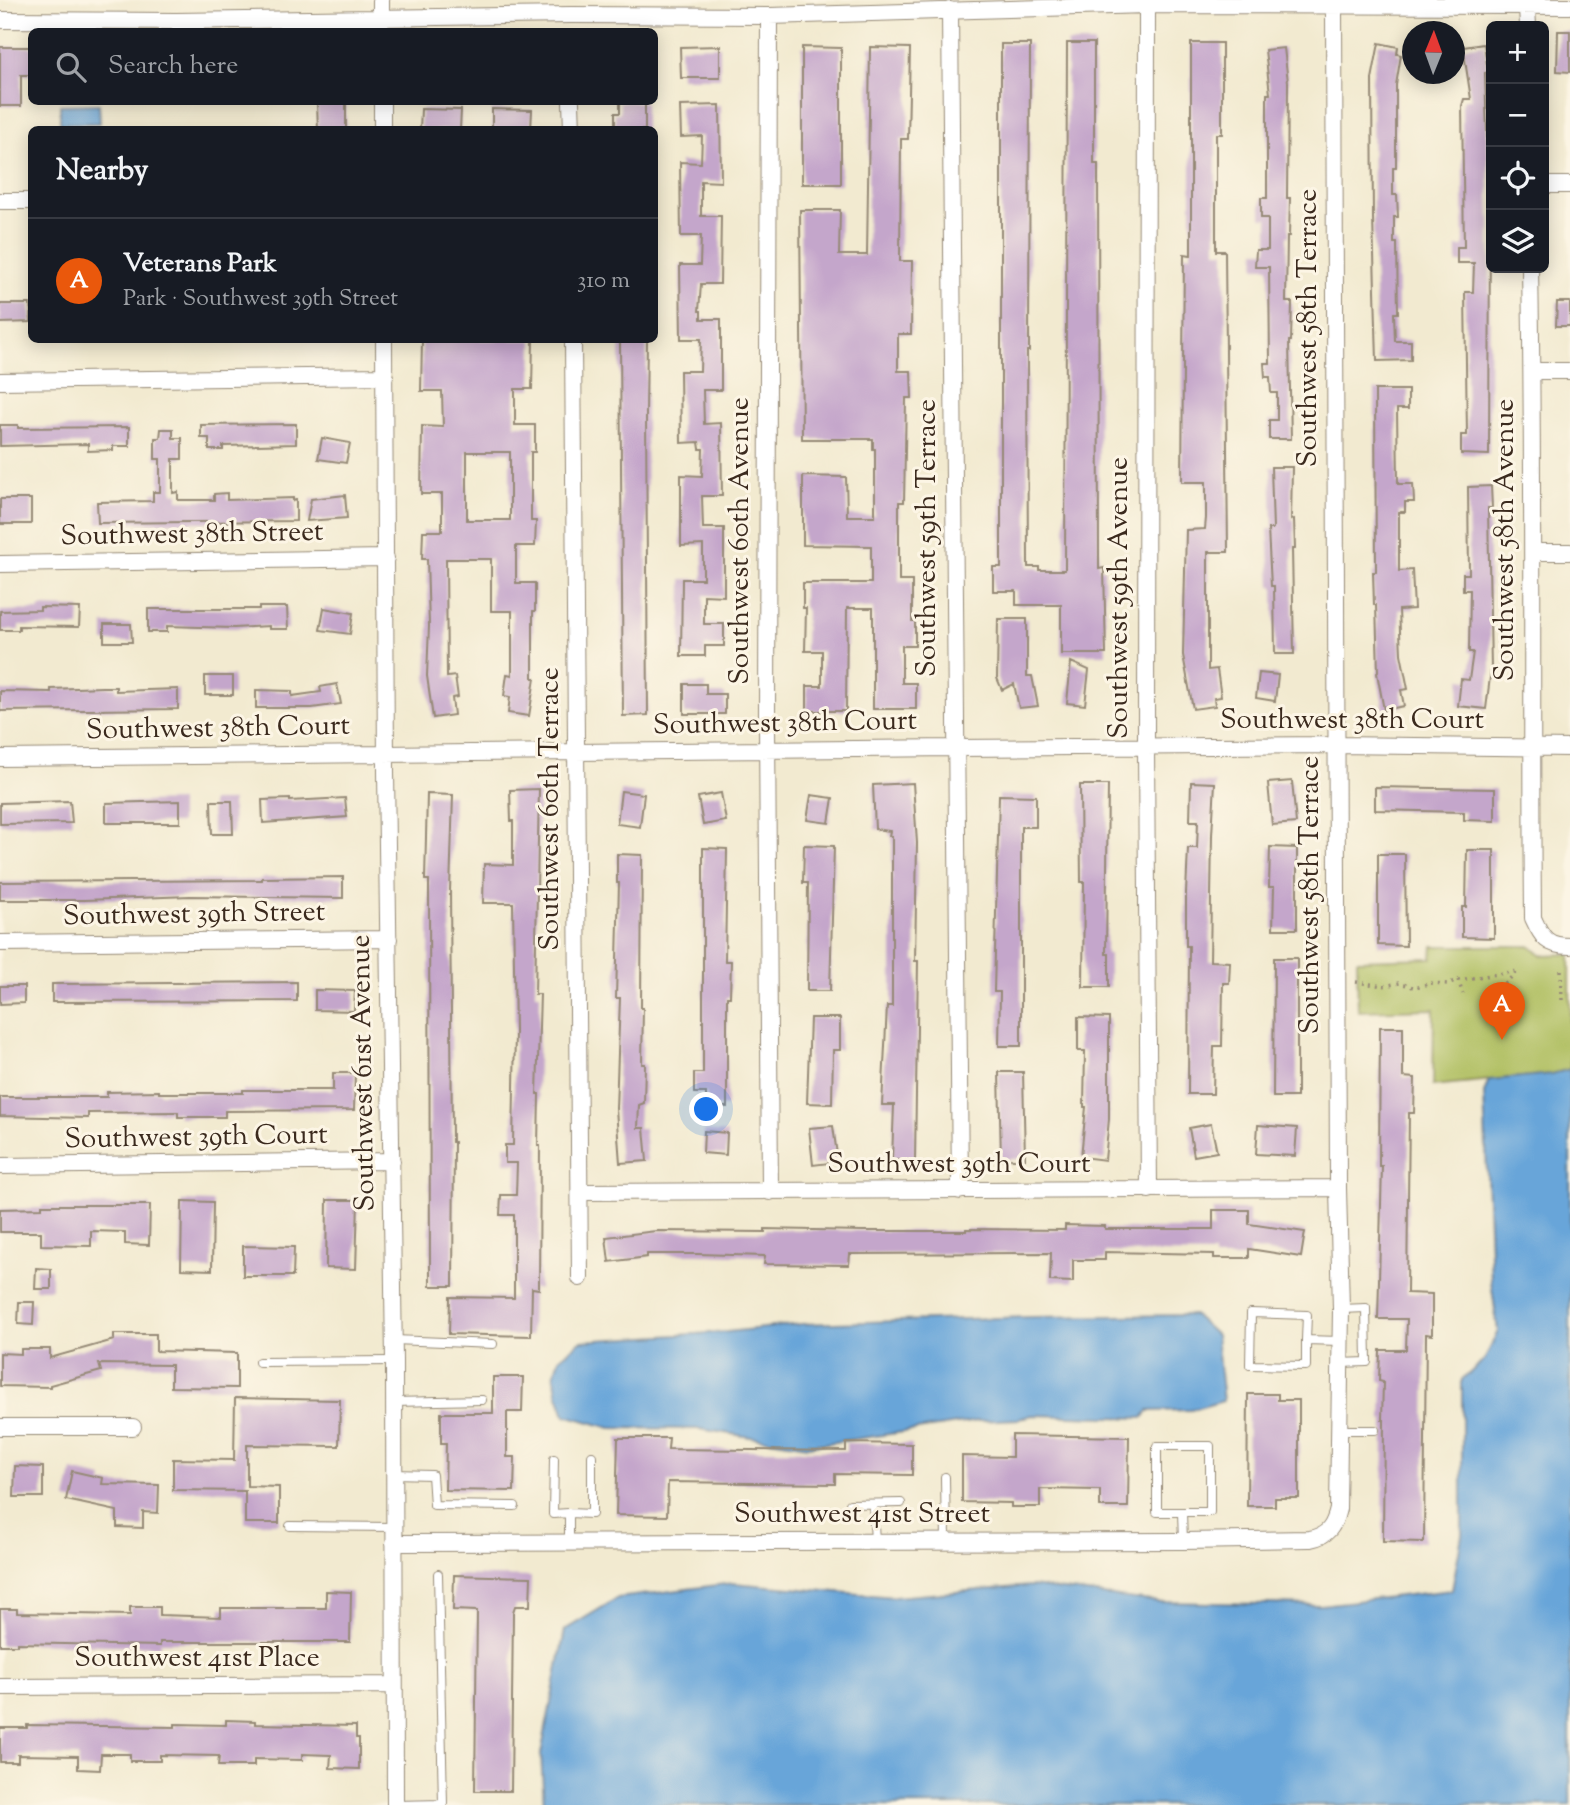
<!DOCTYPE html>
<html lang="en">
<head>
<meta charset="utf-8">
<style>
  :root { --surface:#171b24; --page:#20242c; --text:#f1f3f6; --muted:#9ea1a6; --line:#363941; --accent:#ea580c }
  body { margin:0; font-family:"Sorts Mill Goudy",serif; background:var(--page); color:var(--text) }
  .controls { position:absolute; right:21px; top:21px; display:grid; overflow:hidden; border-radius:10px; box-shadow:0 4px 18px #0003 }
  .controls button { width:63px; height:63px; display:grid; place-items:center; padding:0; border:0; border-bottom:2px solid var(--line); background:var(--surface); color:var(--text); font:35px sans-serif }
  .compass { position:absolute; left:1402px; top:21px; width:63px; height:63px; border-radius:50%; background:var(--surface); box-shadow:0 4px 18px #0003; rotate:1deg }
  .you { position:absolute; left:707px; top:1110px; width:24px; height:24px; margin:-18px; border:5px solid #fff; border-radius:50%; background:#1a73e8; box-shadow:0 0 0 10px #1a73e833 }
  .badge { display:grid; place-items:center; width:46px; height:46px; border-radius:50%; background:var(--accent); color:#fff; font-size:23px; font-weight:700 }
  .pin { position:absolute; translate:-50% -58px; filter:drop-shadow(0 2px 4px #0008) }
  .pin::after { content:''; position:absolute; top:37px; width:24px; height:21px; background:inherit; clip-path:polygon(0 0,100% 0,50% 100%) }
  .list { margin:0; padding:0; list-style:none }
  h2 { display:flex; justify-content:space-between; align-items:center; height:91px; margin:0; padding:0 28px; font-size:30px }
  h2 small { font-size:23px; font-weight:400; color:var(--muted) }
  .list li { display:grid; grid-template-columns:46px 1fr auto; gap:21px; align-items:center; box-sizing:border-box; height:126px; padding:0 28px; border-top:2px solid var(--line) }
  .list b { display:block; font-size:26px; white-space:nowrap }
  .list p { margin:0; font-size:23px; white-space:nowrap; color:var(--muted) }
  .list em { font-size:23px; font-style:normal; color:var(--muted) }
  .icon { flex:none; width:38px; height:38px; fill:none; stroke:currentColor; stroke-width:2; stroke-linecap:round; stroke-linejoin:round }
  .map { position:relative; flex:none; width:1570px; height:1805px; overflow:hidden }
  .search { position:absolute; background:var(--surface); box-shadow:0 4px 18px #0003; left:28px; top:28px; width:630px; height:77px; display:flex; align-items:center; gap:18px; box-sizing:border-box; padding:0 24px; border-radius:10px; color:var(--muted); font-size:26px }
  .panel { position:absolute; background:var(--surface); box-shadow:0 4px 18px #0003; left:28px; top:126px; width:630px; height:217px; border-radius:10px }
  .map>svg:first-child { display:block }
  .green { fill:#b0bf62; stroke:#767440; stroke-width:2 }
  .water { fill:#67a5d9; stroke:#51687c; stroke-width:2 }
  .building { fill:#c4a6cb; fill-rule:evenodd }
  .lines { fill:none; stroke-linecap:round; stroke-linejoin:round }
  .lane-casing { stroke:#968a77; stroke-width:10 }
  .street-casing { stroke:#968a77; stroke-width:18 }
  .path { stroke:#968a77; stroke-width:3.5; stroke-dasharray:2 5; stroke-linecap:butt }
  .lane { stroke:#fff; stroke-width:8 }
  .street { stroke:#fff; stroke-width:16 }
  .labels { text-anchor:middle; dominant-baseline:central; stroke-width:6; stroke-linejoin:round; paint-order:stroke }
  .street-label { font-size:28px; fill:#3b2a1e; stroke:#fcf5e5 }
</style>
</head>
<body>
<div class="map">
<svg width="1570" height="1805" viewBox="0 0 1570 1805">
  <rect width="100%" height="100%" fill="#fcf5e5"/>
  <filter id="ink" filterUnits="userSpaceOnUse"><feTurbulence type="fractalNoise" baseFrequency=".0143" numOctaves="2"/><feDisplacementMap in="SourceGraphic" scale="14" xChannelSelector="R" yChannelSelector="G"/><feConvolveMatrix kernelMatrix="1 2 1 2 8 2 1 2 1" color-interpolation-filters="sRGB"/></filter>
  <filter id="wash" filterUnits="userSpaceOnUse"><feTurbulence type="fractalNoise" baseFrequency=".00686" numOctaves="4" result="noise"/><feDisplacementMap in="SourceGraphic" scale="28" xChannelSelector="R" yChannelSelector="G"/><feGaussianBlur stdDeviation="1.57" result="paint"/><feColorMatrix in="noise" values="0 0 0 0 0 0 0 0 0 0 0 0 0 0 0 0 0 1.4 0 .05"/><feComposite in="paint" operator="in"/></filter>
  <g filter="url(#wash)">
    <rect width="100%" height="100%" fill="#f2ead0"/>
    <path class="green" d="M1433 946H1530L1541 955 1570 954V1069L1552 1074 1433 1086 1434 1009 1358 1011 1357 960 1432 958Z"/>
    <path class="water" d="M99 104 100 123 60 124V105Z
      M1570 1069V1805H544L541 1754 565 1630 618 1598 733 1583 894 1597 1031 1586 1159 1602 1321 1605 1452 1590 1462 1535V1380L1485 1359 1498 1331 1491 1281 1484 1093 1489 1080 1552 1074Z
      M1194 1315 1216 1335 1223 1401 1191 1410 1148 1411 1143 1418 1032 1415 1019 1419 978 1421 808 1446 699 1429 611 1428 565 1415 557 1392 554 1375 559 1359 581 1341 727 1332 801 1324 1032 1317Z"/>
    <g id="blocks">
      <path class="building" d="M1558 31H1570V72L1557 71Z
        M1067 43H1094V164H1098L1099 569 1104 568 1106 654H1061V605H1016V591H993V567H1001V44H1030L1029 351H1027L1028 567H1039V570H1065Z
        M1191 43H1222V134H1216V251H1225L1228 552H1208V670L1217 669 1221 697 1214 698 1215 706 1193 709 1183 655 1186 530 1205 529 1206 518V482H1182L1184 254 1191 255Z
        M1379 43 1398 47 1397 54 1401 55 1396 85V168H1393V195H1397L1398 217H1394V243H1397L1398 313H1394L1395 341H1411V360L1377 361 1373 218 1372 79Z
        M1484 44 1488 72 1485 73 1490 221 1489 455 1461 454V435H1467L1465 292H1473L1474 263H1457V247H1464L1462 106 1464 99H1471L1463 47Z
        M720 46V78H681L680 47Z
        M0 47H32V75H21V106H0Z
        M802 47 841 48V184H802Z
        M870 47 910 48 908 139H901L900 261H912L911 334H898V371H911L912 398H906L904 502H899V581H912V621H915V646H902V683H916V709H873V608H847L846 711H807V686H822V651H805L806 608H803V583H871V546L803 545V476L846 477 847 516H875V449H873V439H802L800 210H840L839 255H867Z
        M1284 48 1288 82 1287 198H1290L1289 236H1287L1286 302H1292L1291 341H1289L1291 439H1269V420H1277V393H1271L1270 377H1265L1264 363H1270L1269 267H1255L1256 250H1268V218H1261V198H1267V94H1270L1265 50Z
        M317 102H346V130H318Z
        M620 102H645V130H615V113H620Z
        M720 105 721 182 701 181V216H721L720 284H701L699 311H701V319H721V390H703L704 424 721 423 722 496H702L703 528H724V596L704 595V624H724V646H705V656H681L682 579H703V545L681 546V475L702 476 703 449H700L699 442 681 443 680 371H700L701 339H681L680 265H700L701 236H681L680 162 701 163 702 136 681 137 680 106Z
        M421 109 461 110 460 130H420Z
        M492 109 532 110 531 130H492Z
        M1557 302H1570V326H1556Z
        M0 304H30L31 322 0 323Z
        M422 340H533L532 389H515V425H535V452H531V521H536L535 546H516V583H535V611H533V678H535L529 716 508 713 510 697 504 696 507 674 512 675V611H491V559H446L447 677 455 676 458 697 452 698 454 715 433 718 427 676 429 626 427 559H422L423 531H442V494H421L422 426 443 427 442 391H421ZM467 452H510V520H467Z
        M620 340H647L646 414 648 715 623 716Z
        M1375 390H1408V409H1397L1398 484H1413L1414 502H1405V512H1399V571L1412 570 1414 609 1399 610 1401 654 1408 689 1401 690 1404 706 1384 710 1377 673 1378 672 1376 605H1374L1373 572H1376Z
        M296 424V444L223 446V450H209V438H201V425Z
        M0 425H18V428L129 427V446H113V450L88 451V444L0 446Z
        M161 429H173V438H182V459H173V493L178 492V500H214V494L227 493V500L293 498V501L296 500V521L98 523 97 502 153 501V492H160V459H155V438H160Z
        M322 438 350 443 346 463 318 459Z
        M1271 467H1292L1291 520 1294 519 1295 549H1292L1294 654H1275L1274 586H1271L1268 529H1273Z
        M1491 486 1492 508H1488L1491 669 1486 709 1458 706 1461 679 1469 680 1473 652H1469L1470 590H1463V574H1469L1468 487Z
        M345 495 347 518 307 521 311 499Z
        M0 499H31V524H0Z
        M40 607 80 608 79 627 19 626V630H0V611L40 610Z
        M259 607H287L288 629H269V626L234 628 167 626V632H148V609H259Z
        M324 608 353 613 350 634 320 630Z
        M998 619H1027V676H1032L1038 706 1019 708 1014 684 1002 690 997 678Z
        M104 624H131L132 642H104Z
        M1071 662 1089 670 1085 705 1067 703Z
        M1259 673 1278 675 1275 701 1256 698Z
        M205 676H233V695H205Z
        M337 684 341 704 312 708H256V690L292 691V696L321 692 320 687Z
        M684 684H706V694H725V714H684Z
        M102 687H116V691L178 689V709L0 711V691L51 692V689Z
        M1292 781 1296 823 1272 825 1268 783Z
        M1191 782 1215 783 1212 835 1210 961 1230 962 1229 983H1223L1222 1046H1214L1213 1094H1188L1189 946H1186V893L1188 848H1197L1198 821H1190Z
        M913 783 917 843 915 961H918L915 1160H892L894 1105H882L887 1006H892V836H889L890 831 875 829 873 785Z
        M1080 785H1108L1106 954H1109V987H1083L1084 882H1081Z
        M1375 787 1495 789V821L1464 820V812L1375 810Z
        M539 789 535 994H540L537 1094H539L538 1146H540L539 1289 532 1288 531 1336 449 1334 450 1297 514 1298V1215H500L501 1195H516L517 1163H505V1145H513L515 1031 513 903H483L484 864 513 865V821H511L510 790Z
        M621 791 644 794 640 827 617 824Z
        M721 793 726 821 703 825 698 797Z
        M427 794 453 795 450 891 452 1142H454L453 1286H430L429 880H425Z
        M811 795 833 798 829 823 807 820Z
        M999 795 1036 796V827H1021V1046H999L1000 992H994Z
        M345 798 347 817 263 823 262 800 290 799V801Z
        M70 801 72 823 0 824V803Z
        M180 801V823H106V803Z
        M211 801H232L233 834H212Z
        M804 845 834 846 830 991H807L808 883H803Z
        M1270 847 1297 848V929H1273L1274 887H1269Z
        M703 848 727 849 725 961H731L730 997H727V1107L706 1106V1093H694V1073H703Z
        M1467 850H1494V938L1462 937V907H1466Z
        M617 854 642 855 641 1008H643L642 1064H645L644 1103 639 1105 638 1128H644L647 1161 620 1163 616 1109 620 998H616L619 883H617Z
        M1378 854H1405L1406 946 1378 945Z
        M343 877V898L190 896 84 900H0V882L262 880V878Z
        M1274 958H1297V1097H1273Z
        M297 982V1001L52 1002V984Z
        M0 986H24V1003L0 1004Z
        M315 990 355 991 354 1011 315 1010Z
        M1078 1017 1109 1018V1119L1105 1160 1081 1157 1086 1107H1084L1085 1051H1078Z
        M810 1018H840V1050H833L832 1104 807 1103Z
        M1380 1027H1403V1077L1415 1078 1414 1113H1409L1407 1293 1432 1294V1335L1426 1334 1424 1542 1383 1541 1384 1420H1382L1383 1382 1379 1381 1380 1350H1406L1407 1319H1378L1382 1166H1379Z
        M999 1072H1023L1025 1158 1001 1160Z
        M333 1073H355L354 1110 225 1111V1117H178V1112L88 1113V1118L0 1116V1097H107V1092L159 1091V1093H243V1090H333Z
        M1211 1124 1217 1152 1194 1156 1189 1128Z
        M1258 1125 1297 1128 1295 1156 1256 1154Z
        M833 1126 838 1162 813 1165 809 1128Z
        M704 1131 727 1133 726 1155 703 1153Z
        M327 1200H358L356 1269 326 1268Z
        M182 1201 213 1202 212 1270 181 1269Z
        M42 1205H150L149 1245 125 1244V1232L91 1231V1246L41 1245V1232H0V1209L42 1208Z
        M1213 1210H1249V1224L1305 1232 1301 1257 1249 1249V1258H1214V1254L1105 1252V1260H1073V1282L1050 1281 1051 1253 850 1254 849 1265 764 1264 765 1256 698 1254H647V1257L609 1262 606 1237 656 1231 765 1232V1229L862 1231H966V1229L1065 1230V1225L1105 1226V1229H1213Z
        M243 1246 294 1247 293 1276H243Z
        M36 1268 51 1269V1289H35Z
        M19 1302H34L33 1325 18 1324Z
        M114 1334H156V1351L237 1353V1388L171 1387V1365L99 1364 101 1371 50 1385V1387L0 1386V1353L21 1354V1349H50V1358L114 1340Z
        M493 1377H523L522 1412H507V1457H515L514 1491 445 1490 446 1443H441V1413H493Z
        M1248 1394H1278V1400H1299V1498H1275V1506H1247Z
        M235 1398 340 1400 339 1446 247 1445V1486L279 1487V1523H245V1491L173 1490V1459L234 1460Z
        M1012 1435 1129 1437 1128 1507H1100V1490L1040 1489V1507H1011V1503L962 1502V1456L1012 1457Z
        M618 1438H669L668 1449 846 1451V1443L912 1444V1475L835 1474V1484L668 1482 667 1516 616 1515Z
        M15 1466 43 1467V1497H14Z
        M72 1471 103 1478 102 1484 159 1485 158 1513 143 1512V1528L117 1527V1511L66 1500Z
        M454 1575 531 1577 530 1606H515L513 1612 511 1791H475L477 1611 453 1610Z
        M326 1591 351 1592 350 1642H160V1646L17 1643V1645H0V1609H17V1613L130 1615V1607H160V1615L221 1617V1608H326Z
        M226 1720 255 1721V1724L356 1726V1738H359V1769L330 1768 331 1755 302 1754V1760L254 1759V1766H218L219 1756 160 1755V1761H130V1754H101L100 1770 78 1769V1756L18 1755V1762H0V1728H27V1725L175 1727V1724L226 1725Z"/>
    </g>
  </g>
  <g filter="url(#ink)">
    <use href="#blocks" fill-opacity="0" stroke="#968a77" stroke-width="2"/>
    <g class="lines">
      <defs>
        <path id="lane" d="M394 1340 493 1344
          M1306 1340V1366L1250 1365 1251 1313 1307 1315 1306 1340 1340 1341
          M259 1362 394 1361
          M1340 1363 1367 1362 1366 1308 1341 1309
          M394 1402 482 1400
          M1338 1430H1375
          M1157 1446H1210V1512H1157Z
          M554 1459 553 1514 569 1513V1542
          M394 1474 432 1475 434 1505 515 1506
          M945 1477 946 1542
          M850 1504 901 1503
          M873 1504 875 1542
          M1182 1512 1183 1541
          M569 1513 592 1514V1456
          M290 1526 394 1527
          M395 1805 443 1804 438 1574"/>
        <path id="street" d="M381 0V32
          M1147 5 1146 747 1149 1190
          M1527 7 1528 26
          M950 10 960 1191
          M769 16 767 723 770 1192
          M0 20 176 21 571 15 769 16 1147 5 1570 6
          M382 102V130
          M571 102 572 130
          M1544 185H1570
          M0 201H32
          M1530 268C1534 485 1531 701 1533 918 1542 938 1547 946 1570 946
          M384 340 386 772 394 1361 395 1805
          M573 340 580 1278
          M1532 371H1570
          M0 381 385 376
          M1534 552H1570
          M0 564 386 558
          M0 758 956 748 1336 745 1570 748
          M0 943 389 939
          M0 1166 392 1161
          M580 1192 1338 1188
          M0 1427H133
          M394 1543 1183 1541 1310 1539C1328 1536 1334 1526 1338 1509L1341 1309 1338 1188 1334 5
          M0 1687 394 1685"/>
      </defs>
      <use href="#lane" class="lane-casing"/>
      <use href="#street" class="street-casing"/>
      <path class="path" d="M1561 970 1562 1000
        M1458 980 1463 994
        M1356 982 1383 986 1400 983 1416 988 1430 983 1447 984 1458 980 1518 971 1485 1002"/>
      <use href="#lane" class="lane"/>
      <use href="#street" class="street"/>
    </g>
  </g>
  <g class="labels">
    <g class="street-label">
      <text transform="translate(1309 328) rotate(-90)">Southwest 58th Terrace</text>
      <text transform="translate(192 535) rotate(-1)">Southwest 38th Street</text>
      <text transform="translate(928 538) rotate(-90)">Southwest 59th Terrace</text>
      <text transform="translate(1506 540) rotate(-90)">Southwest 58th Avenue</text>
      <text transform="translate(741 541) rotate(-90)">Southwest 60th Avenue</text>
      <text transform="translate(1120 598) rotate(-90)">Southwest 59th Avenue</text>
      <text x="1352" y="721">Southwest 38th Court</text>
      <text transform="translate(785 724) rotate(-1)">Southwest 38th Court</text>
      <text transform="translate(218 729) rotate(-1)">Southwest 38th Court</text>
      <text transform="translate(551 809) rotate(-90)">Southwest 60th Terrace</text>
      <text transform="translate(1311 895) rotate(-90)">Southwest 58th Terrace</text>
      <text transform="translate(194 915) rotate(-1)">Southwest 39th Street</text>
      <text transform="translate(364 1073) rotate(-91)">Southwest 61st Avenue</text>
      <text transform="translate(196 1138) rotate(-1)">Southwest 39th Court</text>
      <text x="959" y="1165">Southwest 39th Court</text>
      <text x="862" y="1515">Southwest 41st Street</text>
      <text x="197" y="1659">Southwest 41st Place</text>
    </g>
  </g>
</svg>
<div class="controls">
<button>+</button>
<button>−</button>
<button><svg class="icon" aria-label="locate" viewBox="0 0 24 24"><circle cx="12" cy="12" r="6"/><path d="M12 2v4M12 18v4M2 12h4M18 12h4"/></svg></button>
<button><svg class="icon" aria-label="layers" viewBox="0 0 24 24"><path d="M12 4l9 5-9 5-9-5zM3 14l9 5 9-5"/></svg></button>
</div>
<svg class="compass" viewBox="-18 -18 36 36"><path d="M0-13l5 13h-10z" fill="#e53935"/><path d="M0 13l5-13h-10z" fill="#9ea1a6"/></svg>
<div class="you"></div>
<div class="pin badge" style="left:1502px;top:1040px">A</div>
<div class="search"><svg class="icon" aria-label="search" viewBox="0 0 24 24"><circle cx="10" cy="10" r="6"/><path d="M15 15l6 6"/></svg>Search here</div>
<section class="panel">
<h2>Nearby<small></small></h2>
<ul class="list">
<li><span class="badge">A</span><div><b>Veterans Park</b><p>Park · Southwest 39th Street</p></div><em>310 m</em></li>
</ul>
</section>
</div>
</body>
</html>
